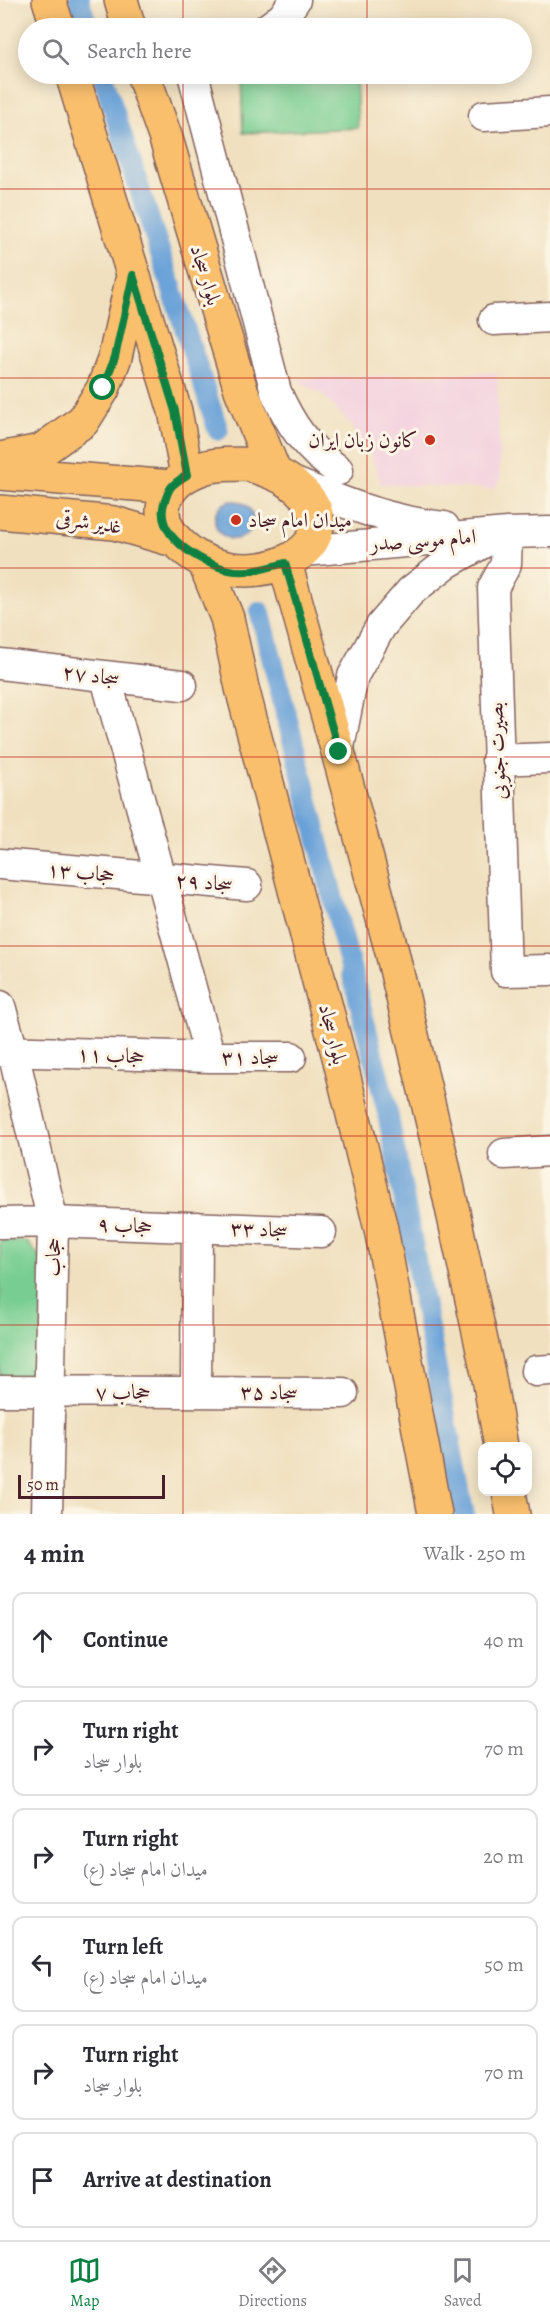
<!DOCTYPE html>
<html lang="en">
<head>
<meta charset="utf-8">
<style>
  :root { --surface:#fff; --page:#f2f2f3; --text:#2b2b33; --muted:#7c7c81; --line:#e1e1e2; --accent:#0b8043 }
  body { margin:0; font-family:Alegreya,Amiri,serif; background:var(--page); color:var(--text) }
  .controls { position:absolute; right:18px; bottom:18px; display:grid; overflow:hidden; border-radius:12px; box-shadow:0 3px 15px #0003 }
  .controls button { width:54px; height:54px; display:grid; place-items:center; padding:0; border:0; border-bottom:2px solid var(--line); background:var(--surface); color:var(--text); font:30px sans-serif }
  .scale { position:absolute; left:18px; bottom:15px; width:147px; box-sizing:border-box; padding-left:6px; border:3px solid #4a1f2b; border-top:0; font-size:16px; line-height:21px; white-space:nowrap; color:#4a1f2b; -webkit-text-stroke:4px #fcf5e5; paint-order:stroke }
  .stop { position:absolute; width:18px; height:18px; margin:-14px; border:4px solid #0b8043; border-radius:50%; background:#fff }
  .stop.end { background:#0b8043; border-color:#fff; box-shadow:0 2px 6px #0008 }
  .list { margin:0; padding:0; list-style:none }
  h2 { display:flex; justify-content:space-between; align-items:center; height:78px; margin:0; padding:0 24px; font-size:26px }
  h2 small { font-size:20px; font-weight:400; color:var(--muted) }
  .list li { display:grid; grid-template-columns:39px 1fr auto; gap:18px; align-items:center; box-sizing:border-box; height:96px; margin:0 12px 12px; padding:0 12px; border:2px solid var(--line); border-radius:12px }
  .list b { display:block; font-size:22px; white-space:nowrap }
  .list p { margin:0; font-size:20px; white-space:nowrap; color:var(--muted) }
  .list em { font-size:20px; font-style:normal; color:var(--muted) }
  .icon { flex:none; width:33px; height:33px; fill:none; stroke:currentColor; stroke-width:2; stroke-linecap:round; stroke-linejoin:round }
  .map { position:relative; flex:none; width:550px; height:1514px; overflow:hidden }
  .search { position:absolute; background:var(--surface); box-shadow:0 3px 15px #0003; left:18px; right:18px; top:18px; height:66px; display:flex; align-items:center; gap:15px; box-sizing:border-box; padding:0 21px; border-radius:33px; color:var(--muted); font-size:22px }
  .sheet { height:726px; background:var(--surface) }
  nav { display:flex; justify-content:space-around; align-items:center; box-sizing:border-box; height:84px; border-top:2px solid var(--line); background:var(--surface); font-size:16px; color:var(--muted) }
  nav a { display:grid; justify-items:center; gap:3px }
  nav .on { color:var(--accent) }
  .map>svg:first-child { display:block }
  .built { fill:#f3cfdf }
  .green { fill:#78ce92; stroke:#61765e; stroke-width:1.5 }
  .water { fill:#69a1d8; stroke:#5a6082; stroke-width:1.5 }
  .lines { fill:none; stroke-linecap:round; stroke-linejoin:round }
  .canal { stroke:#69a1d8; stroke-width:21 }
  .minor-casing { stroke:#84635f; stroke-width:33 }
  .major-casing { stroke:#84635f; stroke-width:36 }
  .minor { stroke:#fff; stroke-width:30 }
  .major { stroke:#f9bf6d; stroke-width:33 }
  .route { stroke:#0b8043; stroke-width:8 }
  .grid { fill:none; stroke:#c8321e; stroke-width:1.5; stroke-opacity:0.55 }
  .poi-dot { fill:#c8321e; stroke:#fcf5e5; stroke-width:2 }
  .labels { text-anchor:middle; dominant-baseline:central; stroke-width:6; stroke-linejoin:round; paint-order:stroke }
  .street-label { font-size:21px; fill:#4a1f2b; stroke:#fcf5e5 }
  .poi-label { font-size:21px; fill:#4a1f2b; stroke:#fcf5e5; text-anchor:end }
</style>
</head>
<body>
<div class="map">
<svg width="550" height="1514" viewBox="0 0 550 1514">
  <rect width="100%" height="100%" fill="#fcf5e5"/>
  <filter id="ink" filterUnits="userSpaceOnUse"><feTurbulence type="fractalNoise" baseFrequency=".0167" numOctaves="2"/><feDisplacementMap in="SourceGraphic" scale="12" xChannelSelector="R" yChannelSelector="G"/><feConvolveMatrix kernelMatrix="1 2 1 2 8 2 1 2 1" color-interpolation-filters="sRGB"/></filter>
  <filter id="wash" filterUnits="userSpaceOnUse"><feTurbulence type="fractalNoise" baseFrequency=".008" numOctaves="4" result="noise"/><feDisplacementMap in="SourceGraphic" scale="24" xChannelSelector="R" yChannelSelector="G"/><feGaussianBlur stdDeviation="1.35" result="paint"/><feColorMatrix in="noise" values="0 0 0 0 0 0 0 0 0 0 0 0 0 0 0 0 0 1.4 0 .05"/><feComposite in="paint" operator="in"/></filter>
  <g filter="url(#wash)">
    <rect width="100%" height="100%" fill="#f0e0bf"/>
    <path class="built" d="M497 373 500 480 493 489 381 484 371 455 351 425 323 395 296 379Z"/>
    <path class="green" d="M241 74H356L358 128 243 133Z
      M0 1240 26 1241 45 1263 40 1365 24 1381 0 1380Z"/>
    <path class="water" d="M215 520a19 19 0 1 1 38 0a19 19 0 1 1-38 0Z"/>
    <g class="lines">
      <path class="canal" d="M79 0 88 28
        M102 74 218 430
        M260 612 387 1110 464 1514"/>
    </g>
  </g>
  <g filter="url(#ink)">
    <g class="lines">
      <defs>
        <path id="minor" d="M268 28 283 17 295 0
          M193 74 276 392C291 426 307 449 338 470
          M484 116 550 112
          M494 320 550 317
          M290 481C342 502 387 521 444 527
          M507 533 506 564 493 588 506 971 550 970
          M304 551 507 533 550 532
          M0 664 182 685
          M106 678 210 1057
          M338 752 353 676 381 626 411 591 447 563 497 535
          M497 760 550 758
          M0 864 247 885
          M0 1006 13 1052 53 1222 47 1514
          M0 1051 210 1057H291
          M504 1154 550 1151
          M0 1223 53 1222 321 1232
          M536 1371 550 1370
          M0 1391 343 1393
          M196 1391 197 1227"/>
        <path id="major" d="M49 0 58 28
          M121 0 129 28
          M72 74 175 411 187 475
          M143 74 166 139 241 390 275 474
          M0 459 41 451 83 421 103 389 115 357 133 276
          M248 464C262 469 278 473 290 482 375 543 240 610 176 540 148 510 169 479 203 468 217 463 233 465 248 464Z
          M0 473 171 487
          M0 512 114 523 177 541
          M204 561 227 618 242 688 339 1057 381 1229 435 1514
          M285 563 338 752 392 952 441 1157 488 1373 501 1446
          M509 1492 513 1514"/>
      </defs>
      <use href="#minor" class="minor-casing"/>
      <use href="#major" class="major-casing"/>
      <use href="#minor" class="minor"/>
      <use href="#major" class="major"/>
    </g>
  </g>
  <g class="lines" filter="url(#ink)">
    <path class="route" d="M103 388 115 357 133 275 175 411 187 475C182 478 176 482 172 486 169 489 167 495 166 498 149 534 201 563 229 570 247 574 268 568 285 563L339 752"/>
  </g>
  <path class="grid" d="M183 0V28M367 0V28M183 74V1514M367 74V1514M0 189H550M0 378H550M0 568H550M0 757H550M0 946H550M0 1136H550M0 1325H550"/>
  <g class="poi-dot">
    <circle cx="430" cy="440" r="6"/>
    <circle cx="236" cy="520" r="6"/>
  </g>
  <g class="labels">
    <g class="street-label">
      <text transform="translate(206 275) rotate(73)">بلوار سجاد</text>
      <text transform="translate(89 522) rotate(8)">غدیر شرقی</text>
      <text transform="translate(423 540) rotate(-4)">امام موسی صدر</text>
      <text transform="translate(91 675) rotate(7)">سجاد ۲۷</text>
      <text transform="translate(497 751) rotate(-92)">بصیرت جنوبی</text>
      <text transform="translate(81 872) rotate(5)">حجاب ۱۳</text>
      <text transform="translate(204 882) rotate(4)">سجاد ۲۹</text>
      <text transform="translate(333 1034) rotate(76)">بلوار سجاد</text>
      <text transform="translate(111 1055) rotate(2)">حجاب ۱۱</text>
      <text x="250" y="1057">سجاد ۳۱</text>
      <text transform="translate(125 1225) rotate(2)">حجاب ۹</text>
      <text transform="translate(259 1229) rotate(2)">سجاد ۳۳</text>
      <text transform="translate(53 1257) rotate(-89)">حجاب</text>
      <text transform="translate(123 1392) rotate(-1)">حجاب ۷</text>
      <text transform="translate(269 1392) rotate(1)">سجاد ۳۵</text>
    </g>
    <g class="poi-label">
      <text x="418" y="440">کانون زبان ایران</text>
      <text x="248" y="520" text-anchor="start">میدان امام سجاد</text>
    </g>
  </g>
</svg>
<div class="controls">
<button><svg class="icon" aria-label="locate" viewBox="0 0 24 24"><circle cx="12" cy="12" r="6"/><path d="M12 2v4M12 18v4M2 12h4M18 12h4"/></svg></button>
</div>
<div class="scale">50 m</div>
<div class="stop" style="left:103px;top:388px"></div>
<div class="stop end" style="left:339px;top:752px"></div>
<div class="search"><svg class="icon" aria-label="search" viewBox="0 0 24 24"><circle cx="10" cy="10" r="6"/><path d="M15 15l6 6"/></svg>Search here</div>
</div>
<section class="sheet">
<h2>4 min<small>Walk · 250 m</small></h2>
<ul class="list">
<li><svg class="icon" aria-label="ahead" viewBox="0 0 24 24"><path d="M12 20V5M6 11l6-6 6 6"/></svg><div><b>Continue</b></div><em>40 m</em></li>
<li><svg class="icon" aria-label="right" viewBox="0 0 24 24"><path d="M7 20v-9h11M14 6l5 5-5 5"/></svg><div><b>Turn right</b><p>بلوار سجاد</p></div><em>70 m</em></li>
<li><svg class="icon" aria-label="right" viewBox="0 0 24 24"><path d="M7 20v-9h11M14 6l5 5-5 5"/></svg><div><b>Turn right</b><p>میدان امام سجاد (ع)</p></div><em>20 m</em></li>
<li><svg class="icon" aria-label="left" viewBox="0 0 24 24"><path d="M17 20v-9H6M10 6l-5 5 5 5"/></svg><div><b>Turn left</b><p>میدان امام سجاد (ع)</p></div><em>50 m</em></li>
<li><svg class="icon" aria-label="right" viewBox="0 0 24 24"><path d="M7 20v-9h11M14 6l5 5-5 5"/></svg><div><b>Turn right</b><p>بلوار سجاد</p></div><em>70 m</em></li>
<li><svg class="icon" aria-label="arrive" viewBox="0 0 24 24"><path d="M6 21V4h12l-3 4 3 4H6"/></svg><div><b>Arrive at destination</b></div></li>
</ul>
</section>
<nav>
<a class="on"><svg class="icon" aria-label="map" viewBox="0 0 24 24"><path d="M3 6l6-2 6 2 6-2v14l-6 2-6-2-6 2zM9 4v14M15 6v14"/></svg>Map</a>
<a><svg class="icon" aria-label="directions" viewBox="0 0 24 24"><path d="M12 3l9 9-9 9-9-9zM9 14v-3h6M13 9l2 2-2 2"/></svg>Directions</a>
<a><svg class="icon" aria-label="saved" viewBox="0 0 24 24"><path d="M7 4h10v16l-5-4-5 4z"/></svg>Saved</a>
</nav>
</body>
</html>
